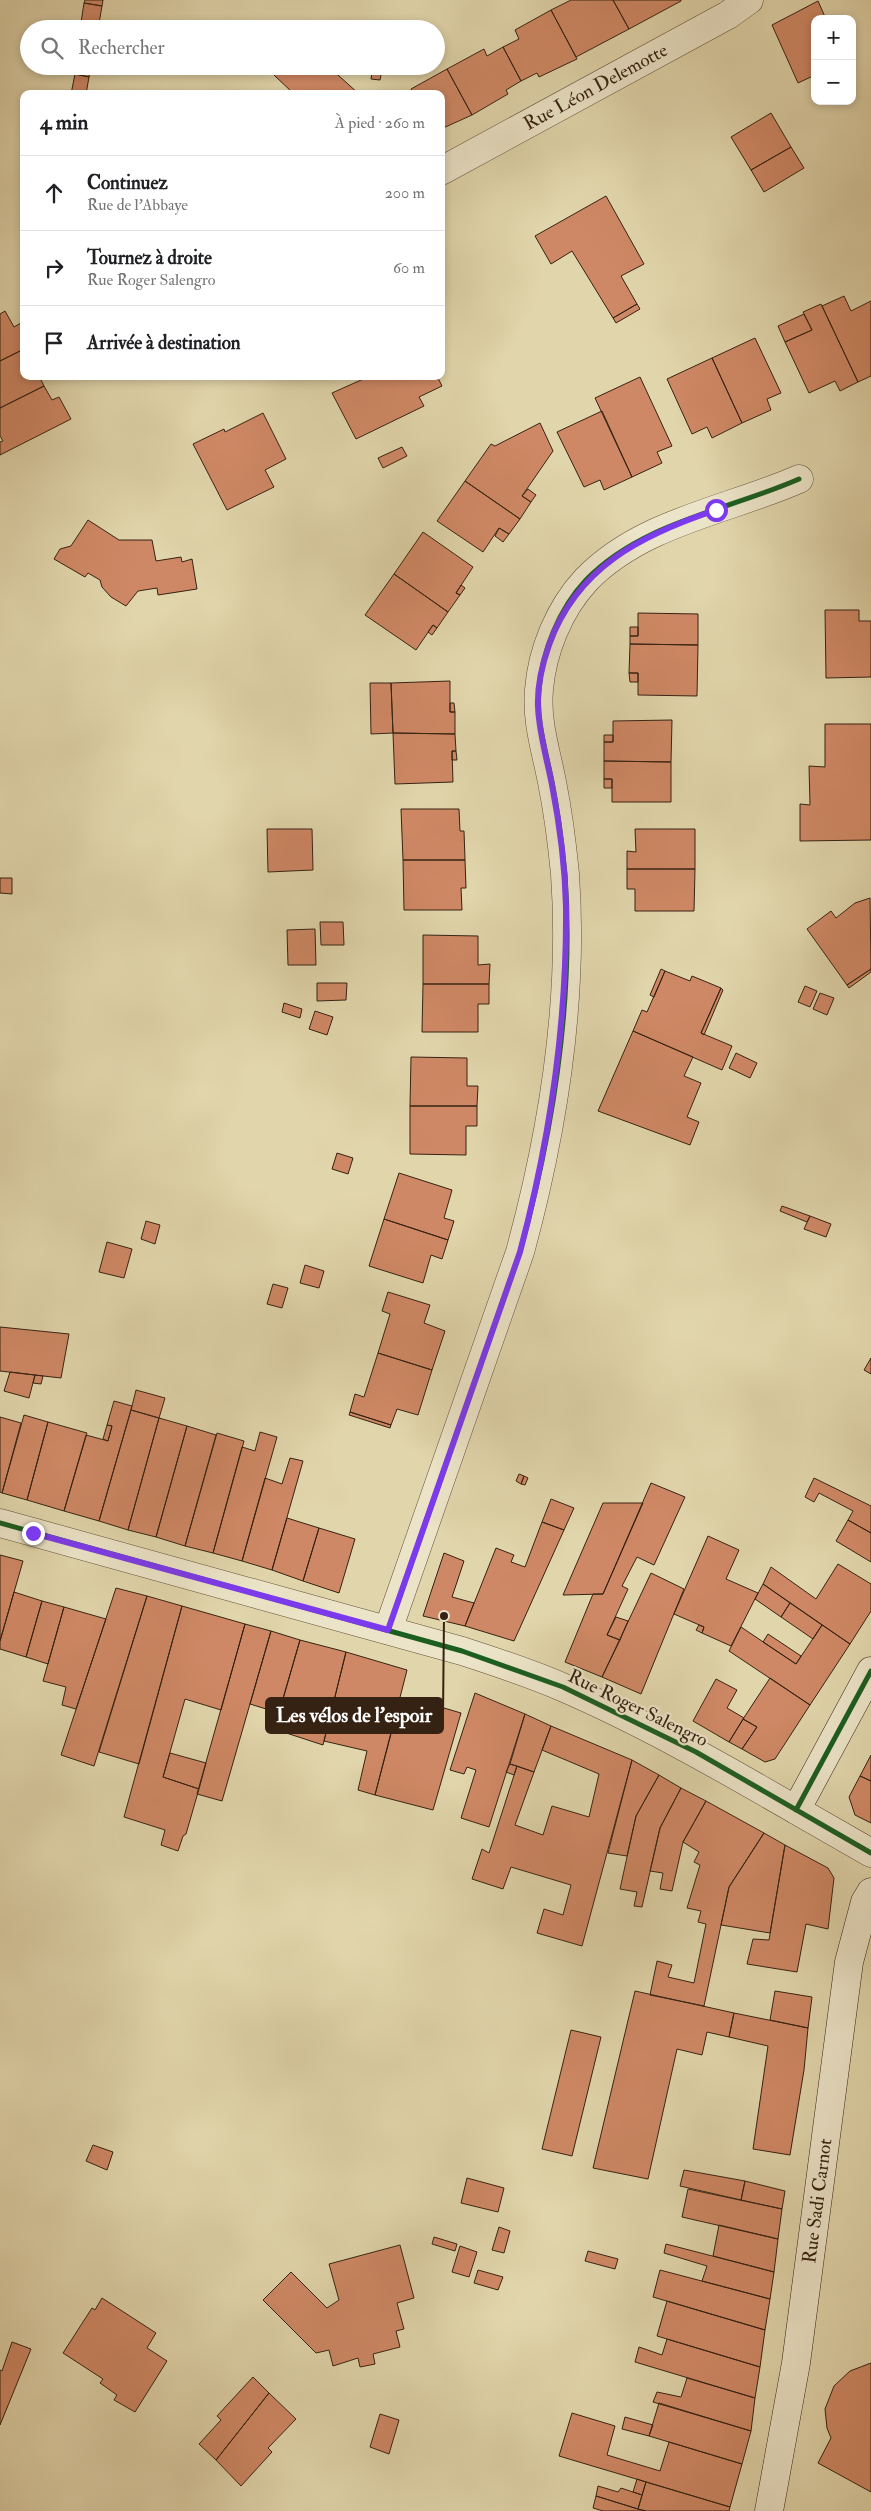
<!DOCTYPE html>
<html lang="fr">
<head>
<meta charset="utf-8">
<style>
  :root { --surface:#fff; --page:#f2f2f2; --text:#202124; --muted:#757577; --line:#e0e0e0 }
  body { margin:0; font-family:"IM FELL Double Pica",serif; background:var(--page); color:var(--text) }
  .controls { position:absolute; right:15px; top:15px; display:grid; overflow:hidden; border-radius:10px; box-shadow:0 2px 8px #0003 }
  .controls button { width:45px; height:45px; display:grid; place-items:center; padding:0; border:0; border-bottom:1px solid var(--line); background:var(--surface); color:var(--text); font:25px sans-serif }
  .stop { position:absolute; width:15px; height:15px; margin:-11px; border:4px solid #7c3aed; border-radius:50%; background:#fff }
  .stop.end { background:#7c3aed; border-color:#fff; box-shadow:0 1px 5px #0008 }
  .list { margin:0; padding:0; list-style:none }
  h2 { display:flex; justify-content:space-between; align-items:center; height:65px; margin:0; padding:0 20px; font-size:21px }
  h2 small { font-size:16px; font-weight:400; color:var(--muted) }
  .list li { display:grid; grid-template-columns:32px 1fr auto; gap:15px; align-items:center; box-sizing:border-box; height:75px; padding:0 20px; border-top:1px solid var(--line) }
  .list b { display:block; font-size:19px; white-space:nowrap }
  .list p { margin:0; font-size:16px; white-space:nowrap; color:var(--muted) }
  .list em { font-size:16px; font-style:normal; color:var(--muted) }
  .icon { flex:none; width:28px; height:28px; fill:none; stroke:currentColor; stroke-width:2; stroke-linecap:round; stroke-linejoin:round }
  .map { position:relative; flex:none; width:871px; height:2511px; overflow:hidden }
  .search { position:absolute; background:var(--surface); box-shadow:0 2px 8px #0003; left:20px; top:20px; width:425px; height:55px; display:flex; align-items:center; gap:12px; box-sizing:border-box; padding:0 18px; border-radius:28px; color:var(--muted); font-size:19px }
  .panel { position:absolute; background:var(--surface); box-shadow:0 2px 8px #0003; left:20px; top:90px; width:425px; height:290px; border-radius:10px }
  .map>svg:first-child { display:block }
  .building { fill:#cf8865; stroke:#362212 }
  .lines { fill:none; stroke-linecap:round; stroke-linejoin:round }
  .street-casing { stroke:#614f38; stroke-width:29 }
  .secondary-casing { stroke:#362212; stroke-width:29 }
  .street { stroke:#ece4c8; stroke-width:28 }
  .secondary { stroke:#ece4c8; stroke-width:28 }
  .cycleway-casing { stroke:#ece4c8; stroke-width:8 }
  .cycleway { stroke:#1b5e20; stroke-width:5 }
  .route { stroke:#7c3aed; stroke-width:6 }
  .labels { text-anchor:middle; dominant-baseline:central; stroke-width:4.5; stroke-linejoin:round; paint-order:stroke }
  .street-label { font-size:19px; fill:#362212; stroke:#ece4c8 }
  .leader { fill:none; stroke:#362212; stroke-width:2 }
  .callout-dot { fill:#362212; stroke:#ece4c8; stroke-width:2 }
  .callout { fill:#362212; stroke:#362212; stroke-width:2 }
  .callout-label { font-size:20px; text-anchor:middle; font-weight:bold; fill:#fff }
</style>
</head>
<body>
<div class="map">
<svg width="871" height="2511" viewBox="0 0 871 2511">
  <rect width="100%" height="100%" fill="#e1d5ab"/>
  <filter id="stains"><feTurbulence type="fractalNoise" baseFrequency=".004" numOctaves="4"/><feColorMatrix values="0 0 0 0 .2 0 0 0 0 .09 0 0 0 0 .02 0 0 0 .5 -.17"/></filter>
  <radialGradient id="worn" r=".72"><stop offset=".6" stop-color="#630" stop-opacity="0"/><stop offset="1" stop-color="#630" stop-opacity=".3"/></radialGradient>
  <path class="building" d="M85 0H103L102 6 84 3Z
    M571 0H613L629 29 576 57 551 10Z
    M613 0H681V1L629 29Z
    M818 1 826 19H815V75L798 83 772 25Z
    M84 3 102 6 98 29H80Z
    M551 10 577 59 539 77 537 73 521 81 503 47 519 39 515 30Z
    M503 47 521 81 506 90 508 94 472 115 447 69 484 49 487 56Z
    M76 66H91L89 77 75 74Z
    M282 66H328L359 94H294L274 75Z
    M373 66H383L380 80 371 79Z
    M447 69 472 115 441 129V94H413L411 89Z
    M75 74 89 77 86 94H71Z
    M771 113 791 147 751 170 731 137Z
    M791 147 804 168 764 192 751 170Z
    M606 196 644 264 621 276 637 304 613 318 572 251 551 264 535 236Z
    M844 296 851 311 871 301V376L858 382 822 306Z
    M637 304 640 309 616 323 613 318Z
    M821 304 858 382 840 391 835 381 809 393 785 342 812 330 803 312Z
    M5 311 14 327 21 323 24 328V349L0 361V314Z
    M804 314 812 330 785 342 778 326Z
    M755 338 781 393 767 399 771 410 742 423 712 358Z
    M24 349V376H39L44 386 0 408V361Z
    M712 358 742 423 712 438 707 427 692 434 667 379Z
    M370 376H437L442 386 419 397 424 406 356 439 332 393Z
    M640 377 672 446 657 452 662 463 632 477 595 398Z
    M44 386 52 400 59 397 71 419 0 455V442L3 441 0 436V408Z
    M602 411 632 477 604 490 600 480 584 487 557 432Z
    M263 413 286 459 265 470 274 487 227 510 193 444 224 429 225 432Z
    M540 423 553 451 522 496 531 502 520 519 465 481 491 444 495 446Z
    M402 447 407 456 383 468 378 458Z
    M465 481 520 519 509 534 499 528 483 552 437 521Z
    M528 489 536 495 531 502 522 496Z
    M88 520 119 540H152L156 561 181 557 182 562 192 559 197 589 158 595 157 588 138 591 126 606 111 597 102 587 100 580 88 573 85 577 54 559 60 549 71 546Z
    M499 528 509 534 503 542 495 536Z
    M423 532 473 567 456 593 460 595 448 612 394 574Z
    M394 574 448 612 437 628 433 625 416 650 365 615Z
    M461 585 465 588 460 595 456 593Z
    M825 610H859V621H871V677L826 678Z
    M638 613 698 614V645L630 644V636H638Z
    M433 625 437 628 432 635 428 632Z
    M630 627H638V636H630Z
    M630 644 698 645 697 696 638 695V673H629Z
    M629 673H638V682H630Z
    M450 681V712H455V734L393 733 391 683Z
    M370 683H391L393 733 371 734Z
    M450 703H454L455 712H450Z
    M672 720 671 762 604 761V742H613V721Z
    M825 724H871V840L800 841V804L810 805 809 766 825 767Z
    M393 733 455 734 456 751H452L453 782 395 784Z
    M604 735H613V742H604Z
    M452 751H456L457 760H452Z
    M604 761 671 762V802H612V779H604Z
    M604 779H612V788H604Z
    M401 809H459L460 831H464L465 860H403Z
    M267 829H312L313 870 268 872Z
    M635 829H695V869H627V851L636 852Z
    M403 860H465L466 888H461L462 910H404Z
    M627 869H695L694 911H635V889H627Z
    M0 878H12V894L0 893Z
    M870 898 871 969 847 985 807 929 831 911 836 918 855 903Z
    M320 922H343L344 945H321Z
    M315 929 316 965H288L287 930Z
    M423 935 478 936V965L490 964 489 984H423Z
    M661 969 665 971 654 997 650 995Z
    M871 969V972L849 988 847 985Z
    M665 971 690 981 692 976 721 988 701 1033 732 1046 722 1070 633 1031 642 1010 647 1012Z
    M317 983H347L346 1000 317 1001Z
    M423 984H489V1004H478V1032H422Z
    M805 986 817 991 810 1007 798 1002Z
    M721 988 723 990 704 1035 701 1033Z
    M820 993 834 998 827 1015 813 1009Z
    M284 1003 302 1009 300 1018 282 1012Z
    M315 1011 333 1017 327 1035 309 1029Z
    M633 1031 693 1057 684 1076 701 1083 687 1117 699 1122 690 1145 598 1111Z
    M736 1053 757 1063 750 1078 729 1068Z
    M411 1057 467 1058V1086H478L477 1106H410Z
    M410 1106H477V1126H466V1155L410 1154Z
    M337 1153 353 1158 348 1174 332 1169Z
    M399 1173 452 1190 444 1218 454 1221 448 1240 384 1219Z
    M782 1206 810 1216 807 1222 780 1211Z
    M810 1216 831 1224 826 1237 804 1229Z
    M384 1219 448 1240 442 1259 431 1255 423 1283 369 1266Z
    M146 1221 160 1225 155 1244 141 1239Z
    M107 1242 132 1249 124 1278 99 1272Z
    M305 1265 324 1271 319 1288 300 1283Z
    M273 1284 288 1288 282 1308 267 1304Z
    M388 1292 430 1305 424 1323 445 1331 432 1370 378 1353 390 1314 382 1311Z
    M0 1327 69 1334 61 1378 0 1371Z
    M378 1353 432 1370 418 1415 397 1409 391 1425 350 1412 355 1394 364 1397Z
    M871 1358V1374L864 1370Z
    M10 1372 35 1375 29 1398 4 1391Z
    M35 1375 43 1376 41 1384 33 1383Z
    M136 1390 165 1398 159 1418 131 1410Z
    M114 1401 132 1406 99 1521 64 1511 86 1435 108 1441 112 1426 107 1425Z
    M131 1410 159 1418 128 1530 99 1521Z
    M350 1412 391 1425 390 1428 349 1415Z
    M24 1415 48 1422 27 1500 2 1493Z
    M0 1417 21 1423 2 1493 0 1492Z
    M159 1418 187 1426 156 1537 128 1530Z
    M48 1422 87 1433 64 1511 27 1500Z
    M107 1425 112 1426 108 1441 103 1439Z
    M187 1426 216 1435 185 1546 156 1537Z
    M260 1432 277 1437 242 1561 213 1553 242 1447 255 1451Z
    M217 1433 244 1441 213 1553 185 1546Z
    M290 1458 303 1461 272 1570 242 1561 265 1478 282 1484Z
    M519 1474 524 1476 521 1484 516 1481Z
    M524 1476 528 1478 525 1485 521 1484Z
    M814 1478 871 1506V1533L848 1520 853 1511 819 1493 814 1502 805 1497Z
    M651 1483 685 1497 654 1565 637 1557 622 1586 628 1589 607 1635 620 1640 602 1677 565 1662 593 1594H603Z
    M551 1499 574 1508 564 1530 542 1522Z
    M603 1503H643L603 1594 563 1595Z
    M287 1518 319 1528 303 1581 272 1570Z
    M848 1520 871 1533V1562L836 1541Z
    M542 1522 564 1530 514 1641 465 1626 496 1548 514 1555 511 1562 525 1567Z
    M319 1528 355 1539 339 1593 303 1581Z
    M708 1536 739 1550 726 1579 758 1593 731 1646 702 1633 704 1627 674 1614Z
    M444 1553 464 1561 452 1597 474 1603 465 1626 423 1616Z
    M0 1555 23 1561 0 1641Z
    M838 1564 871 1584V1611L850 1644 763 1584 771 1567 816 1599Z
    M651 1573 684 1589 641 1694 602 1677Z
    M763 1584 790 1603 781 1617 755 1599Z
    M116 1588 147 1596 94 1766 61 1755Z
    M14 1592 42 1601 26 1657 0 1649V1641Z
    M147 1596 182 1606 139 1764 99 1752Z
    M42 1601 64 1607 48 1664 26 1657Z
    M790 1603 822 1625 813 1639 781 1617Z
    M182 1606 245 1624 221 1710 185 1699 163 1777 199 1789 186 1834 183 1836 178 1851 161 1845 165 1830 124 1817Z
    M64 1607 106 1619 76 1709 62 1705 66 1687 43 1681Z
    M616 1617 628 1621 620 1640 607 1635Z
    M245 1624 271 1631 222 1801 197 1794Z
    M699 1625 704 1627 702 1633 696 1630Z
    M822 1625 850 1644 810 1705 729 1651 741 1627 796 1664Z
    M271 1631 300 1640 279 1713 250 1704Z
    M768 1634 801 1656 796 1664 763 1642Z
    M300 1640 346 1652 323 1745 274 1729Z
    M346 1652 407 1670 375 1795 358 1790 367 1751 324 1741Z
    M770 1678 810 1705 775 1759 765 1762 742 1749 757 1727 743 1719Z
    M716 1679 737 1690 727 1708 744 1718 729 1742 693 1721Z
    M475 1693 525 1714 489 1827 461 1818 476 1770 467 1767 464 1774 450 1770Z
    M444 1708 461 1713 433 1810 375 1795 397 1711 436 1725Z
    M525 1714 551 1726 534 1772 510 1764Z
    M743 1719 757 1727 742 1749 729 1742Z
    M551 1726 632 1760 582 1946 537 1933 544 1909 563 1915 571 1885 511 1867 503 1889 472 1879 482 1849 489 1853 517 1766 534 1772 515 1825 543 1835 552 1806 589 1817 599 1774 542 1750Z
    M170 1753 206 1763 199 1789 163 1777Z
    M871 1755V1781L860 1776Z
    M632 1760 659 1775 636 1816 627 1856 608 1853Z
    M510 1764 517 1766 514 1775 506 1772Z
    M659 1775 681 1788 660 1828 642 1907 634 1906 637 1892 620 1889 636 1816Z
    M860 1776 871 1781V1823L855 1815 849 1797Z
    M681 1788 706 1801 683 1842 672 1891 660 1889 663 1873 650 1871 660 1828Z
    M706 1801 764 1833 729 1887 704 2006 650 1995 657 1961 672 1965 668 1977 694 1983 706 1924 698 1922 701 1911 687 1908 700 1865 694 1862 699 1852 683 1842Z
    M764 1833 785 1845 770 1933 721 1925 729 1887Z
    M785 1845 828 1868 834 1878 828 1929 806 1924 797 1972 747 1964 753 1939 769 1940Z
    M635 1991 734 2013 729 2037 707 2032 702 2055 677 2049 648 2179 593 2168Z
    M775 1991 812 1997 808 2028 770 2020Z
    M734 2013 808 2028 804 2070 790 2155 753 2149 768 2046 729 2037Z
    M571 2030 601 2037 572 2156 542 2149Z
    M93 2145 113 2152 107 2170 86 2161Z
    M684 2170 745 2181 741 2200 680 2186Z
    M467 2178 504 2188 498 2212 461 2203Z
    M745 2181 785 2191 782 2209 741 2200Z
    M688 2189 782 2209 778 2239 682 2217Z
    M719 2225 778 2239 774 2272 713 2256Z
    M499 2227 510 2231 504 2253 492 2250Z
    M434 2237 457 2244 455 2251 432 2244Z
    M666 2244 774 2272 770 2299 702 2281 707 2266 664 2253Z
    M400 2245 414 2298 397 2303 404 2329 396 2331 400 2347 373 2354 375 2364 360 2367 358 2358 333 2366 329 2350 316 2353 263 2300 291 2272 327 2308 339 2300 329 2264Z
    M460 2246 477 2252 469 2277 452 2272Z
    M588 2251 618 2259 615 2269 585 2261Z
    M478 2270 503 2277 498 2290 474 2283Z
    M660 2270 770 2299 765 2330 653 2297Z
    M102 2298 156 2333 147 2348 167 2361 135 2412 114 2400 117 2395 100 2383 103 2379 63 2353 92 2308 95 2310Z
    M667 2301 765 2330 760 2367 657 2336Z
    M667 2339 760 2367 755 2398 635 2362 639 2347 662 2355Z
    M12 2342 31 2349 0 2425V2370L2 2371Z
    M871 2363V2492L818 2463 831 2438 827 2428 825 2409 834 2386 850 2371Z
    M253 2377 269 2393 216 2460 199 2444 221 2420 217 2416Z
    M687 2378 755 2398 751 2431 653 2402 657 2392 681 2397Z
    M269 2393 296 2419 268 2448 272 2452 241 2486 216 2460Z
    M659 2403 751 2431 742 2464 649 2436Z
    M572 2413 615 2426 607 2455 660 2471 669 2442 742 2464 730 2507 559 2456Z
    M380 2414 399 2420 389 2454 370 2447Z
    M625 2417 653 2425 649 2436 622 2429Z
    M637 2479 646 2482 642 2495 633 2492Z
    M646 2482 730 2507 729 2511H646L638 2509Z
    M598 2486 618 2492 621 2488 642 2495 638 2509 596 2496Z
    M596 2496 638 2509 646 2511H603L593 2508Z"/>
  <g class="lines">
    <defs>
      <g id="street">
        <path id="s1" d="M441 171 728 15 749 0"/>
        <path d="M0 1523 462 1651C496 1662 530 1673 562 1687 643 1722 720 1766 796 1810"/>
        <path d="M388 1630 520 1252C553 1131 574 1000 565 874 562 843 558 812 552 782 546 751 536 721 539 690 542 651 559 609 586 580 642 522 729 510 799 479"/>
      </g>
      <g id="secondary">
        <path d="M871 1671 796 1810 871 1853"/>
        <path id="s2" d="M769 2511 796 2363 849 1962 865 1902 871 1892"/>
      </g>
    </defs>
    <use href="#street" class="street-casing"/>
    <use href="#secondary" class="secondary-casing"/>
    <use href="#street" class="street"/>
    <use href="#secondary" class="secondary"/>
    <defs>
      <path id="cycleway" d="M0 1523 462 1651 563 1687 696 1752 871 1853
        M388 1630 520 1252C553 1131 574 1000 565 874 562 843 558 812 552 782 546 751 536 721 539 690 542 651 559 609 586 580 642 522 729 510 799 479
        M796 1810 871 1671"/>
    </defs>
    <use href="#cycleway" class="cycleway-casing"/>
    <use href="#cycleway" class="cycleway"/>
  </g>
  <g class="lines">
    <path class="route" d="M33 1533 388 1630 520 1252C550 1139 567 1023 566 907 565 865 560 826 552 785 547 759 539 733 538 707 537 685 542 665 549 645 577 567 641 535 716 510"/>
  </g>
  <g class="labels">
    <g class="street-label">
      <text stroke="none"><textPath href="#s1" startOffset="176">Rue Léon Delemotte</textPath></text>
      <text transform="translate(638 1708) rotate(26)">Rue Roger Salengro</text>
      <text stroke="none"><textPath href="#s2" startOffset="314">Rue Sadi Carnot</textPath></text>
    </g>
  </g>
  <path class="leader" d="M444 1616L443 1715"/>
  <circle class="callout-dot" cx="444" cy="1616" r="5"/>
  <rect class="callout" x="266" y="1698" width="177" height="35" rx="5"/>
  <g class="callout-label">
    <text x="354" y="1722">Les vélos de l'espoir</text>
  </g>
  <rect width="100%" height="100%" filter="url(#stains)"/>
  <rect width="100%" height="100%" fill="url(#worn)"/>
</svg>
<div class="controls">
<button>+</button>
<button>−</button>
</div>
<div class="stop" style="left:716px;top:510px"></div>
<div class="stop end" style="left:33px;top:1533px"></div>
<div class="search"><svg class="icon" aria-label="search" viewBox="0 0 24 24"><circle cx="10" cy="10" r="6"/><path d="M15 15l6 6"/></svg>Rechercher</div>
<section class="panel">
<h2>4 min<small>À pied · 260 m</small></h2>
<ul class="list">
<li><svg class="icon" aria-label="ahead" viewBox="0 0 24 24"><path d="M12 20V5M6 11l6-6 6 6"/></svg><div><b>Continuez</b><p>Rue de l'Abbaye</p></div><em>200 m</em></li>
<li><svg class="icon" aria-label="right" viewBox="0 0 24 24"><path d="M7 20v-9h11M14 6l5 5-5 5"/></svg><div><b>Tournez à droite</b><p>Rue Roger Salengro</p></div><em>60 m</em></li>
<li><svg class="icon" aria-label="arrive" viewBox="0 0 24 24"><path d="M6 21V4h12l-3 4 3 4H6"/></svg><div><b>Arrivée à destination</b></div></li>
</ul>
</section>
</div>
</body>
</html>
